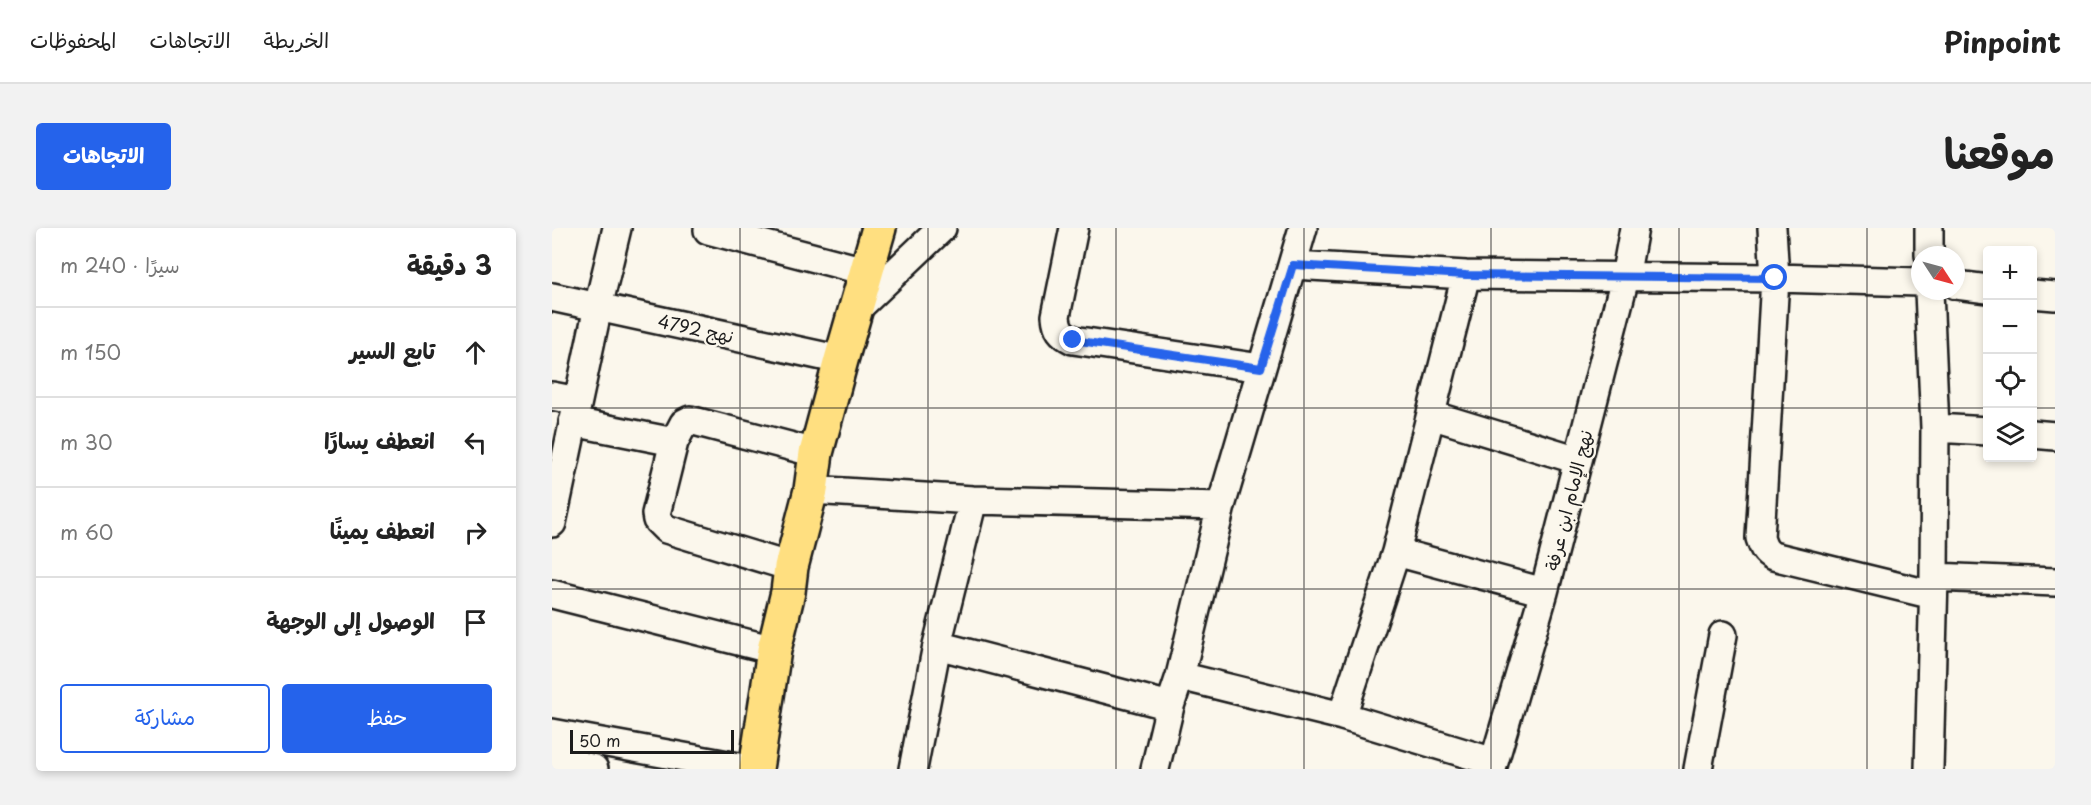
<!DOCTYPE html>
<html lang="ar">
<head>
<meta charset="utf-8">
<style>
  :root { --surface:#fff; --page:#f2f2f2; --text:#222; --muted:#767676; --line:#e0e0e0; --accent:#2563eb }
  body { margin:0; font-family:"Playpen Sans","Playpen Sans Arabic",sans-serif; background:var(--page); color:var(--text); direction:rtl }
  .controls { position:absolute; right:18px; top:18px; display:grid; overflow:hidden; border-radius:6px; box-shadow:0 3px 9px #0003 }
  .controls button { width:54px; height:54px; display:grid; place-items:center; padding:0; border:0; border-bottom:2px solid var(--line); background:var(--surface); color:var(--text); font:30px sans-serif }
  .compass { position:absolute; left:1359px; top:18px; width:54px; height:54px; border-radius:50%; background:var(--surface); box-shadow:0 3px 9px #0003; rotate:126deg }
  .scale { position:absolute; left:18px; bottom:15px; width:164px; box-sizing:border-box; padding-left:6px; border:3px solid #1c1c1c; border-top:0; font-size:16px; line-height:21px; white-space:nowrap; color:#1c1c1c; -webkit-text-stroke:4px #fbf7ec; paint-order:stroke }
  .stop { position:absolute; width:18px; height:18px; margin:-14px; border:4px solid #2563eb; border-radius:50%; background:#fff }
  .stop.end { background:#2563eb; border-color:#fff; box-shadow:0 2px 6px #0008 }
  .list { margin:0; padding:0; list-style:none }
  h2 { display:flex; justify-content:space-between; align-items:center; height:78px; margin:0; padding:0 24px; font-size:26px }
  h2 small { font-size:20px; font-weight:400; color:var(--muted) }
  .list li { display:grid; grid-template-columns:39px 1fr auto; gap:18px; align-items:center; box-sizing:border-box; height:90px; padding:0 24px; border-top:2px solid var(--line) }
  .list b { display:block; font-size:22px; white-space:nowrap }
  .list em { font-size:20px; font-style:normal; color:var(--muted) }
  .actions { display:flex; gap:12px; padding:18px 24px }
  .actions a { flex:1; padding:14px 0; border:2px solid var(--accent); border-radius:6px; text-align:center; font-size:21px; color:var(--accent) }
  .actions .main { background:var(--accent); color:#fff }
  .icon { flex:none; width:33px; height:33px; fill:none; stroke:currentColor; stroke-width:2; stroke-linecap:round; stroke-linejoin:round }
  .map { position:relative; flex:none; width:1503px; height:541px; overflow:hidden; direction:ltr; border-radius:6px }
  header { display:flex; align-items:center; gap:36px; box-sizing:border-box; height:84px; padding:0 30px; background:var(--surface); border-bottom:2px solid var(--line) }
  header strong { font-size:28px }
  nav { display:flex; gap:33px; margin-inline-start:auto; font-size:21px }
  .intro { display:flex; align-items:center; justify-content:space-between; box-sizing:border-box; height:144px; padding:0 36px }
  h1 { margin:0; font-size:42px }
  .button { padding:15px 27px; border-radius:6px; background:var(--accent); color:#fff; font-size:21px; font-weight:700 }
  main { display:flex; gap:36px; padding:0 36px }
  aside { flex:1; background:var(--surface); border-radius:6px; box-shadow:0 3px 9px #0003 }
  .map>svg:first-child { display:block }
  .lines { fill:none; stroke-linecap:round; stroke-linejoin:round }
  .minor-casing { stroke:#1c1c1c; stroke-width:32 }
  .major-casing { stroke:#1c1c1c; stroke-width:38 }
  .minor { stroke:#fbf7ec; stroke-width:27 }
  .major { stroke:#ffdf80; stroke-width:33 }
  .route { stroke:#2563eb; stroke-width:8 }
  .grid { fill:none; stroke:#1c1c1c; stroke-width:1.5; stroke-opacity:0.55 }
  .labels { text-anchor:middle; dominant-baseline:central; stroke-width:4.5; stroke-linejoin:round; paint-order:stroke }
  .street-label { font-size:18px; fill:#1c1c1c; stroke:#fbf7ec }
</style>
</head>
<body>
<header>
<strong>Pinpoint</strong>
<nav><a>الخريطة</a><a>الاتجاهات</a><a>المحفوظات</a></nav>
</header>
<div class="intro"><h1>موقعنا</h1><a class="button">الاتجاهات</a></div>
<main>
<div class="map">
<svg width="1503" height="541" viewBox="0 0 1503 541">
  <rect width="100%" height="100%" fill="#fbf7ec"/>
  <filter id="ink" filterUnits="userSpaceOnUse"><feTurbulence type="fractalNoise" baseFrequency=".0167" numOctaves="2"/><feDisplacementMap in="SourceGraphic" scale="12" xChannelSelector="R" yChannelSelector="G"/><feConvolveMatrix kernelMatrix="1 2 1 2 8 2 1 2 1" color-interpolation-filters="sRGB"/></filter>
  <g filter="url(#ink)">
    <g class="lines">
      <defs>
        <path id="minor" d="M522 0 504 88C505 101 509 106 521 112L709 140
          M1220 0 1223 50 1208 310C1211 319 1213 324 1221 328L1381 367
          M156 2 313 43
          M1377 27V0
          M741 37 914 47 1223 50 1368 54
          M1404 57 1436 61
          M1480 66 1503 68
          M0 69 289 132
          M304 82 390 0
          M0 168 26 173
          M879 187 1026 232
          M21 194 122 214
          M1383 200 1436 203
          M1480 206 1503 208
          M259 262 421 272 669 278
          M0 295 46 79 65 0
          M844 324 992 364
          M239 339 114 301 105 292 104 286 122 214 132 195 138 192 264 225
          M1382 349 1503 354
          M0 366 222 422
          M385 417 618 478
          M628 448 790 488 942 534
          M790 488 844 324 914 47
          M0 505 198 541
          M0 531 42 541
          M361 541 385 417 421 272
          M603 541 618 478 628 448 669 278 751 0
          M940 541 992 364 1073 50 1082 0
          M1146 541 1171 407
          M1377 541 1382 349 1383 200 1377 63"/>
        <path id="major" d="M204 541 222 422 236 364 239 339 259 262 264 225 289 132 327 0"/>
      </defs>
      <use href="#minor" class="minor-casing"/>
      <use href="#major" class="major-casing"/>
      <use href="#minor" class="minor"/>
      <use href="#major" class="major"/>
    </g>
  </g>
  <g class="lines" filter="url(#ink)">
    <path class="route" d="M521 112 709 140 741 37 914 47 1223 50"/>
  </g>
  <path class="grid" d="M188 0V541M376 0V541M564 0V541M752 0V541M939 0V541M1127 0V541M1315 0V541M0 180H1436M1480 180H1503M0 361H1503"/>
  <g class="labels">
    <g class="street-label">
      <text transform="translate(144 100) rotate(12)">نهج 4792</text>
      <text transform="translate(1016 272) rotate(-76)">نهج الإمام ابن عرفة</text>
    </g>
  </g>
</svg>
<div class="controls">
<button>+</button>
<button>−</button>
<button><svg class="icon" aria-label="locate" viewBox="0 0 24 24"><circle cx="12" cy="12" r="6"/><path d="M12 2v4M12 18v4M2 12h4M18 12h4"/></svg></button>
<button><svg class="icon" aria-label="layers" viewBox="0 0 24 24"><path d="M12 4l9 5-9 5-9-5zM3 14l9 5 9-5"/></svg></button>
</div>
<svg class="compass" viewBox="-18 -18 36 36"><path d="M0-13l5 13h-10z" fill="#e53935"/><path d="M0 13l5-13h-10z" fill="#767676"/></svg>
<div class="scale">50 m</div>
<div class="stop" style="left:1223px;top:50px"></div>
<div class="stop end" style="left:521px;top:112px"></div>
</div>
<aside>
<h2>3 دقيقة<small>سيرًا · 240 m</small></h2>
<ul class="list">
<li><svg class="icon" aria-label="ahead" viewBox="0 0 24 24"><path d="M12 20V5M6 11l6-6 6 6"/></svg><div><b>تابع السير</b></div><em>150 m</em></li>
<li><svg class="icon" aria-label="left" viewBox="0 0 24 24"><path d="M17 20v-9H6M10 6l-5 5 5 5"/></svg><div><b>انعطف يسارًا</b></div><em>30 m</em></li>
<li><svg class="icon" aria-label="right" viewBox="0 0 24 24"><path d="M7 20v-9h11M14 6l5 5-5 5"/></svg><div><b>انعطف يمينًا</b></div><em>60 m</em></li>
<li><svg class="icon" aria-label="arrive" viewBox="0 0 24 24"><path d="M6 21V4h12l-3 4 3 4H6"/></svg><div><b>الوصول إلى الوجهة</b></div></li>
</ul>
<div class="actions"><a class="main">حفظ</a><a>مشاركة</a></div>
</aside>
</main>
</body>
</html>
